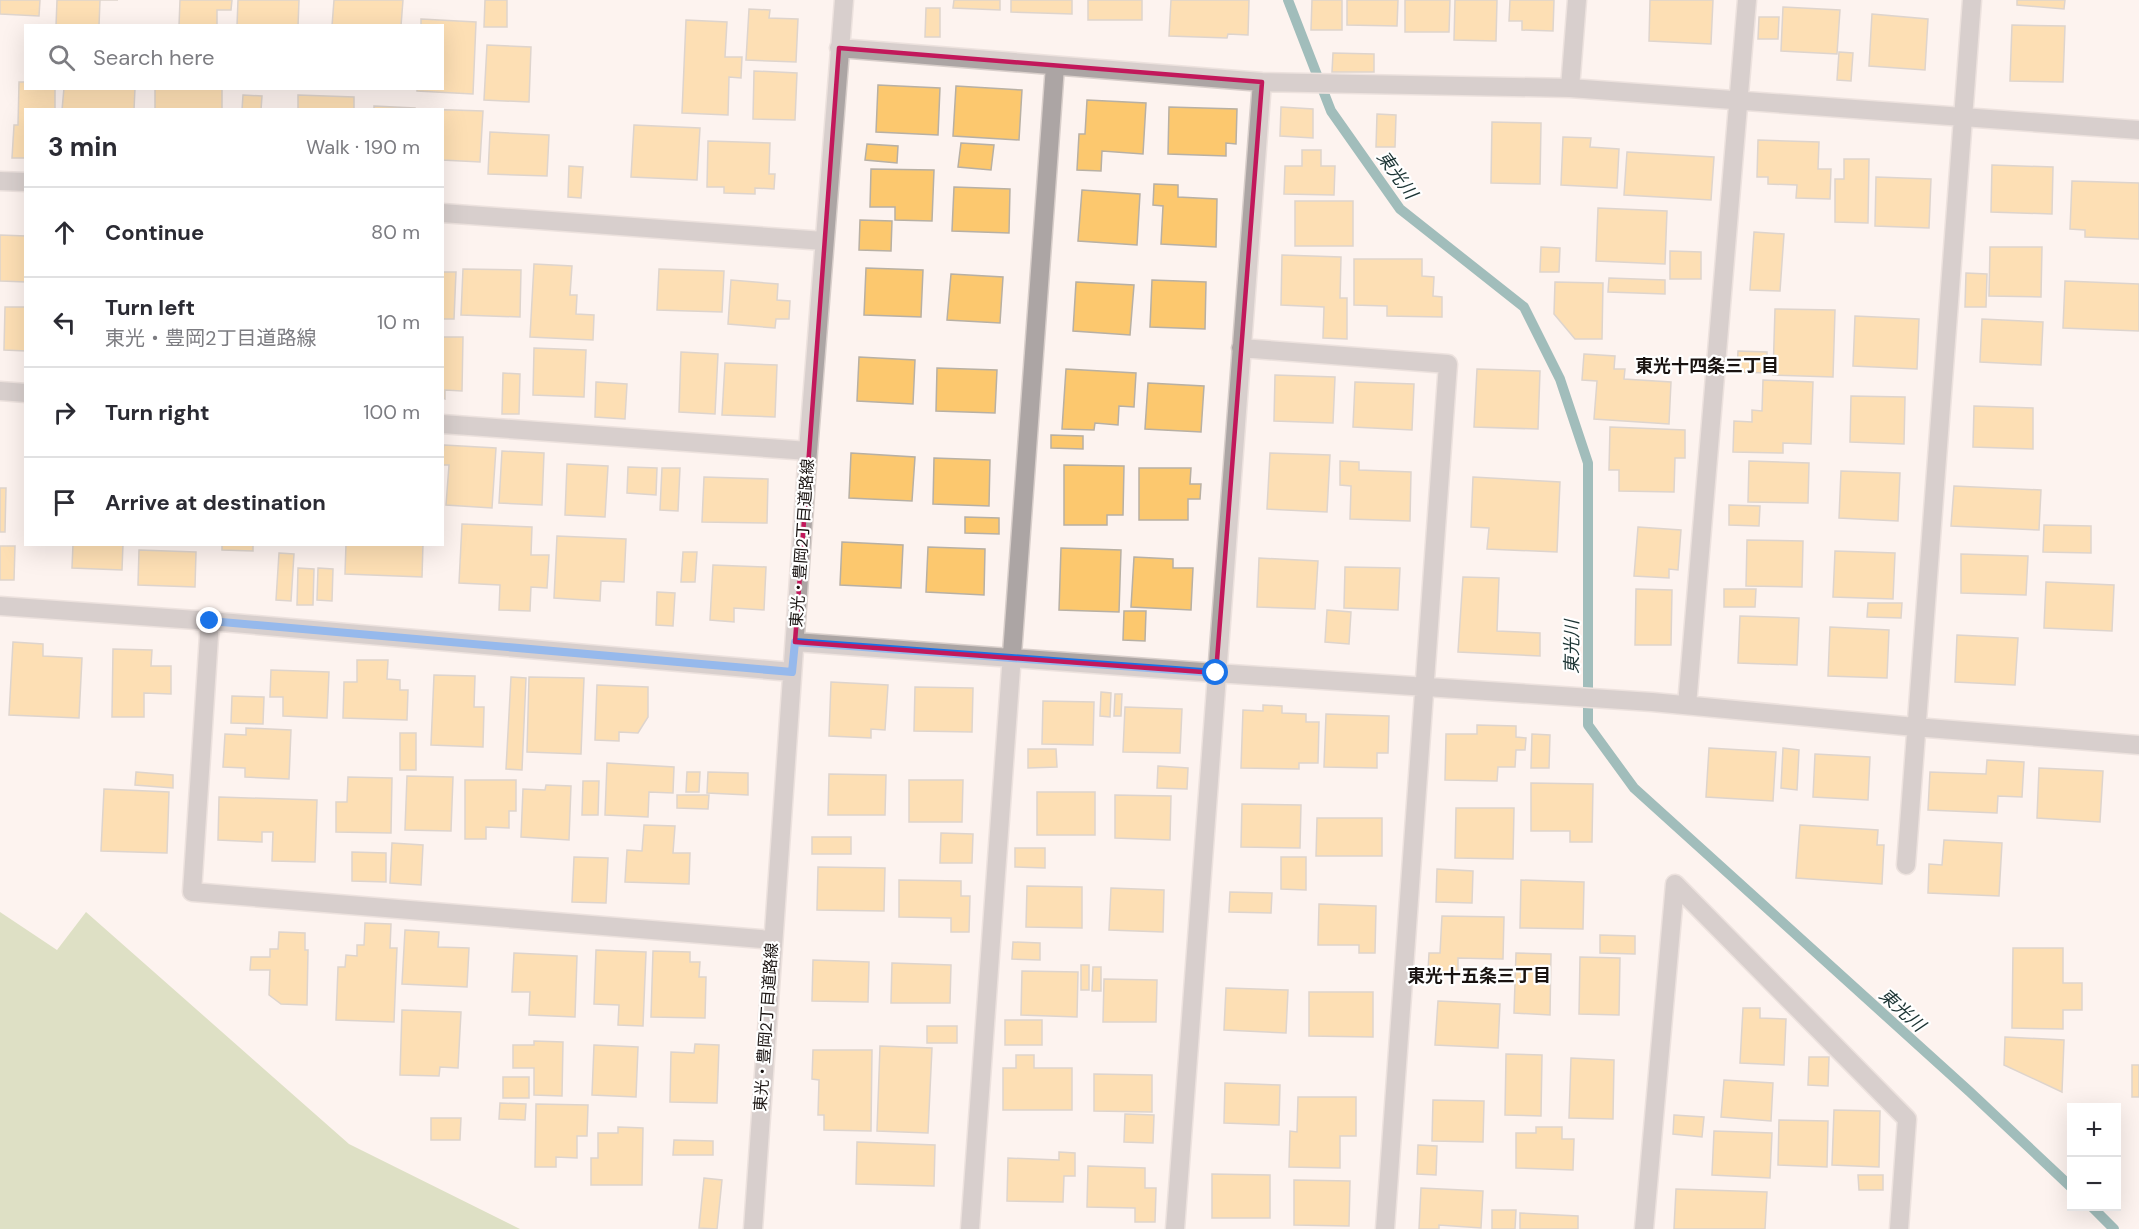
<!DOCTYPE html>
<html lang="en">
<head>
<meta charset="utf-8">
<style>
  :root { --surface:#fff; --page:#f7f7f7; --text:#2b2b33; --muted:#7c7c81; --line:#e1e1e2 }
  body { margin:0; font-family:"DM Sans","Noto Sans JP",sans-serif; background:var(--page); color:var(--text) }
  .controls { position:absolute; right:18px; bottom:18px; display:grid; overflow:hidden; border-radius:0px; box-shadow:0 6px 24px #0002 }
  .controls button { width:54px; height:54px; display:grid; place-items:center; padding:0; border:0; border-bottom:2px solid var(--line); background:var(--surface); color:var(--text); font:30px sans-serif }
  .stop { position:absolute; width:18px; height:18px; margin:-14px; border:4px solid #1a73e8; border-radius:50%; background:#fff }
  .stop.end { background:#1a73e8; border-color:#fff; box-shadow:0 2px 6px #0008 }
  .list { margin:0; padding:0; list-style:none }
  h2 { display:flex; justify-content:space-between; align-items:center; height:78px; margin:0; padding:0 24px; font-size:26px }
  h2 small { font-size:20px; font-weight:400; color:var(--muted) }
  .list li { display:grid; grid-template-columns:39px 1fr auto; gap:18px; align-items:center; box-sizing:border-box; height:90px; padding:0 24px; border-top:2px solid var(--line) }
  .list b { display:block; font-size:22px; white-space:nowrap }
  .list p { margin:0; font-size:20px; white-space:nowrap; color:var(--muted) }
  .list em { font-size:20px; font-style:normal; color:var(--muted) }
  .icon { flex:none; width:33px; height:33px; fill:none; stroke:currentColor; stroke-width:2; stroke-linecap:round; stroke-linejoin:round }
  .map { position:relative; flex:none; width:2139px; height:1229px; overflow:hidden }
  .search { position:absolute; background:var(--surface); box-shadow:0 6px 24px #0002; left:24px; top:24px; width:420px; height:66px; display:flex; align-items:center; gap:15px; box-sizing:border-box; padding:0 21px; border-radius:0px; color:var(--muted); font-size:22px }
  .panel { position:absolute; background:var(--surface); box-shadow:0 6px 24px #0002; left:24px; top:108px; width:420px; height:438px; border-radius:0px }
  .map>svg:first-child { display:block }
  .green { fill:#b8cb92 }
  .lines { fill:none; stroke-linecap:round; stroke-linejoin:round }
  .stream { stroke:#317d7c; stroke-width:10 }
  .building { fill:#fcc86e; stroke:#b8b0a4; stroke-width:1.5 }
  .minor-casing { stroke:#d9cfcb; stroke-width:21 }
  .minor { stroke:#aca5a4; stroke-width:18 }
  .route { stroke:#1a73e8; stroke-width:8 }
  .marked { fill:none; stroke:#c2185b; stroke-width:4.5; stroke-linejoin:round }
  .labels { text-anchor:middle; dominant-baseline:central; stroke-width:4.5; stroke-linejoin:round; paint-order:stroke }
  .street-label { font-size:16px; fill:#191311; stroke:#fff }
  .water-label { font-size:18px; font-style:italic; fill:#1b3333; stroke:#fff }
  .neighbourhood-label { font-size:18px; font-weight:bold; fill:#191311; stroke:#fff }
</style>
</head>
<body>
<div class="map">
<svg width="2139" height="1229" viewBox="0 0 2139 1229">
  <rect width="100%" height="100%" fill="#fdf3ef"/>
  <path class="green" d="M0 912 57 950 86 912 349 1144 520 1229H0Z"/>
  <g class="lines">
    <path class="stream" d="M1288 0 1331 111 1400 209 1524 307 1560 379 1588 463V725L1634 788 1970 1092 2072 1188
      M2091 1206 2114 1229"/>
  </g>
  <path class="building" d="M0 0H40L39 16 0 14Z
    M57 0H118H100L99 26H56Z
    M180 0H232L231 10H217V26H179Z
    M238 0H299L298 26H237Z
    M334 0H403L401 26H332Z
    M485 0H507V27H484Z
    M954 0H1000V10L953 8Z
    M1011 0H1072V14L1011 12Z
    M1088 0H1142V20H1088Z
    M1171 0H1249L1248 35 1228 34 1227 38 1169 36Z
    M1312 0H1342V30H1311Z
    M1347 0H1398L1397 26 1347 25Z
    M1405 0H1450L1449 32H1405Z
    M1455 0H1497L1496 41 1454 40Z
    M1510 0H1554L1553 31 1522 30V21H1509Z
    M1650 0H1713L1711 44 1649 41Z
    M2017 0H2065L2064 9 2017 5Z
    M1783 7 1840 10 1837 54 1781 51Z
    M926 8H940V37H925Z
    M749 9 770 10 769 18 798 19 796 62 746 60Z
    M1872 14 1928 19 1925 70 1869 66Z
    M1759 17H1779L1778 39H1758Z
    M421 19 476 22 473 94 417 91V88H442V26H421Z
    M686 20 727 22 725 57H742L741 78 729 77 728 115 682 113Z
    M2012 25 2065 26 2063 82 2010 81Z
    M487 45 531 47 529 102 484 100Z
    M1839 52 1853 53 1851 81 1837 80Z
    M1333 53 1374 54V72H1332Z
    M754 71 797 73 795 120 753 119Z
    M19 82H26V88H55V110H26V158H12L14 125H18Z
    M878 85 940 88 938 135 876 132Z
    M956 86 1022 90 1019 140 953 136Z
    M64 88H135L134 110H62Z
    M155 88 222 89V110H155Z
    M243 95 262 96 261 110H242Z
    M298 95 354 97V110H298Z
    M1087 100 1146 103 1143 154 1102 151 1101 171 1077 170 1079 134H1085Z
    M374 106 415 108V110H374Z
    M1169 107 1237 109 1236 144 1226 143V156L1168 154Z
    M1281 107 1313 109V138L1280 136Z
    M423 109 483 111 480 162 442 160V110Z
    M1377 114 1396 115 1395 147H1376Z
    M1492 122 1541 123 1540 184 1491 183Z
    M634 125 700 128 697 180 631 177Z
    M490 132 549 135 547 176 488 174Z
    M1563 137 1591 138 1590 147 1619 149 1617 188 1561 185Z
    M1758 140 1819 142 1818 169H1831L1830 199 1796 198 1797 185 1768 184V177H1757Z
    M708 141 770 143 769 174H775L774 189 755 188V194L724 193V187H707Z
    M961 143 994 145 991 170 958 167Z
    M867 144 898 146 897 163 865 160Z
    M1302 150H1321V166H1335L1334 195 1284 194 1285 166H1302Z
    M1627 152 1714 157 1711 200 1624 195Z
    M1844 159H1869L1868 223 1835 222V179H1844Z
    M1992 165 2053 167 2052 214 1991 212Z
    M569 166 583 167 581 198 568 197Z
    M871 169 934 170 932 221 895 220V207H870Z
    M1876 177 1931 179 1929 228 1875 226Z
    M2072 181 2139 183V239L2085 237V230L2070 229Z
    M1154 184 1178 185V197L1217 199 1216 247 1161 244 1163 206 1153 205Z
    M954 187 1010 189 1009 233 952 231Z
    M1082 190 1140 194 1137 245 1078 241Z
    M1295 201H1353V246H1295Z
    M1598 208 1667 211 1665 264 1596 261Z
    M860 220 892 221 891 251 859 250Z
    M1754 232 1784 234 1780 291 1750 290Z
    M0 235 26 236V282L0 281Z
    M1541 247 1560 248 1559 272H1540Z
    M1990 247H2042L2041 297 1989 296Z
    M1670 251 1701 252V279H1670Z
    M1282 255 1341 257 1340 298H1347V339L1323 338 1324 307 1281 305Z
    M1354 259H1422V276L1434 277 1433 296 1442 297V317L1387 316V306L1354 305Z
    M534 264 572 266 570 295H577L576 314 594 315 593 340 530 337Z
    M866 268 923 270 921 317 864 315Z
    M463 269 521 270 520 317 461 315Z
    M659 269 724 271 722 312 657 310Z
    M442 272H456L454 319H442Z
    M1966 273 1987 274 1986 307H1965Z
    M951 274 1003 277 1000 323 947 320Z
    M1609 278 1665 280V294L1608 292Z
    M731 280 778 284 777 300 790 301 789 319H776L775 328 728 324Z
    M1152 280 1206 282 1205 329 1150 327Z
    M2065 281 2139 284V331L2063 328Z
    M1076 282 1134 285 1130 335 1073 331Z
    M1555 282 1603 283 1602 339H1575L1554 314Z
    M5 307H26V351L4 350Z
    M1775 309 1835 310 1833 377 1773 375Z
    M1855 316 1919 319 1917 369 1853 366Z
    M1982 319 2043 322 2041 365 1980 362Z
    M442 337H463L462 391 445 390V399L442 398Z
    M534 348 586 350 584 397 533 395Z
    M1738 351 1767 352V373L1737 372Z
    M681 352 718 354 715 414 679 412Z
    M1584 354 1615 356 1614 369H1625L1624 379 1671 382 1669 424 1594 419 1597 381 1582 380Z
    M859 357 915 360 913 404 857 401Z
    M725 363 777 365 775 417 722 415Z
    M937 368 997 370 995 413 936 411Z
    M1066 369 1136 373 1134 407 1119 406 1118 425 1095 423 1094 430 1062 429Z
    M1477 369 1540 371 1538 429 1474 427Z
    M503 373 520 374 519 414H502Z
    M1275 375 1335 377 1333 423 1274 421Z
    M1763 380 1813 382 1811 444 1783 443V453L1733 452 1734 421 1752 422V410L1762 411Z
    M596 382 627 384 625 419 595 417Z
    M1355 382 1414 384 1412 430 1353 427Z
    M1148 383 1204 386 1201 432 1145 429Z
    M1851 396 1905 397 1904 444 1850 442Z
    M1974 406 2033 408V449L1973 447Z
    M1610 427 1685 430V458H1675L1674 492 1619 491V470H1609Z
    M1051 435 1083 436V449L1051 448Z
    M444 445 496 448 492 508 446 505 449 465H442Z
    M502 451 544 453 542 505 499 503Z
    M851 453 915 457 912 501 849 498Z
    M1270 453 1330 455 1327 512 1267 509Z
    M934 458 990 460 989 506 933 504Z
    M1340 461 1359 462V470L1411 472 1410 521 1350 519 1351 486 1340 485Z
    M1749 461 1809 463 1808 503 1748 502Z
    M567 464 608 466 605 517 565 515Z
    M1064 465 1124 466 1123 515H1107V525H1064Z
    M628 467 657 468 656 495 627 493Z
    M662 468H680L678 511 660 510Z
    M1139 468H1191L1190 484H1201L1200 499H1188V520H1139Z
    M1841 471 1900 473 1898 521 1839 518Z
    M704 477 768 479 767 523 702 522Z
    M1473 477 1560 482 1557 552 1487 549 1489 528 1471 527Z
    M1954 486 2041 490 2039 530 1951 526Z
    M0 488H6L5 532H0Z
    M1729 505 1760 506 1759 526 1729 525Z
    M965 517 999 518V534L965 533Z
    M462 524 532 527 531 555H549L547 588 531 587 530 611 499 610 500 585 459 583Z
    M2044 525 2091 526V553L2043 552Z
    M1638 527 1681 530 1678 570 1669 569V578L1634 576Z
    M557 536 626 539 624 582 601 581 600 601 554 598Z
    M1747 540 1803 541 1802 587 1746 586Z
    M842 542 903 545 901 588 840 585Z
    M73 544H123L122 570 72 568Z
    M222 544H253V551L222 550Z
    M346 544H423L422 577 345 574Z
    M0 546H15L14 580H0Z
    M928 547 985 549 984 595 926 592Z
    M1061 548 1121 550 1119 612 1059 610Z
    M139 550 196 552 195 587 138 585Z
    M1835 551 1895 553 1893 599 1833 597Z
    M683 552H697L695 582H681Z
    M279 553 294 554 291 601 276 600Z
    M1961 554 2028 556 2026 595 1961 593Z
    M1134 557 1173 559V568H1193L1191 610 1131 607Z
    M1259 558 1318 561 1315 609 1257 607Z
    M713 565 766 567 764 610 734 608V622L710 620Z
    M1345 567 1400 568 1398 610 1344 608Z
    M298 568 314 569 313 605H297Z
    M318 568 333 569 332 601 317 600Z
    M1463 577 1499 578 1497 631 1540 633V656L1458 652Z
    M2046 582 2114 585 2112 631 2044 628Z
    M1636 589 1672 590 1671 645H1635Z
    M1724 589H1756L1755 607H1724Z
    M657 592 675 593 673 626 656 625Z
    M1868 603H1902L1901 618 1867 617Z
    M1327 610 1351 612 1349 644 1325 642Z
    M1124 611H1146L1145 641 1123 640Z
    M1740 616 1799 618 1797 665 1738 663Z
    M1830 627 1889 630 1887 678 1828 676Z
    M1957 635 2018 638 2015 685 1955 682Z
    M13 642 43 644V656L82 658 79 718 9 715Z
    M113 649 152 650 151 666H171V694L144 693V717H112Z
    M357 660H388L387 679 400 680V690H408L407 720 343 718 344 682H357Z
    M271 670 329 672 327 718 283 716V697H270Z
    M434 675 475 676 474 707H484L483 747 431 745Z
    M511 677 526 678 522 770 506 769Z
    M529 677 584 678 581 754 527 752Z
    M831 682 888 685 885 730 871 729V738L829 736Z
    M597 685 648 687V717L638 733 619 732V741L595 740Z
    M915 687 973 688 972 732 914 731Z
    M1101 692 1111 693 1110 717 1100 716Z
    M1115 694H1122L1121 716H1114Z
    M232 696 264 697 263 724 231 723Z
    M1043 701 1094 702 1093 745 1042 744Z
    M1263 705 1282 706V713L1306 714V722H1319L1318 763H1299V769L1241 768 1243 710 1263 711Z
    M1125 707 1182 709 1180 753 1123 752Z
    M1326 714 1389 716 1388 753H1377V768L1324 767Z
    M1477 725 1516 726V737L1526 738 1525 750H1516L1515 767H1498L1497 781 1445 780 1446 734H1477Z
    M246 728 291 730 289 779 245 777V768L223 767 225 734 246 735Z
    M400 733H416V770H400Z
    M1532 734 1550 735 1549 768H1531Z
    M1709 748 1776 752 1773 801 1706 797Z
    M1783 748 1799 750 1797 790 1781 788Z
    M1028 749H1056L1057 767 1028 768Z
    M1815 754 1870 757 1868 800 1813 797Z
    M1987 760 2024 762 2022 797 1998 796 1997 813 1928 810 1930 772 1986 774Z
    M607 763 674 767 673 793 649 792 648 817 605 815Z
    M1158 766 1188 768 1187 789 1157 788Z
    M2039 768 2103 771 2100 822 2037 818Z
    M136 772 173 775V788L135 785Z
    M687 772H700L699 792H686Z
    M708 772 748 773V795L707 793Z
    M829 774 886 775 885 815H828Z
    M407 776 453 777 451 831 405 830Z
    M348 777 392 778 391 833 336 832V802H347Z
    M465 780H516V811H509V828L486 827V839H465Z
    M909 780H963L962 822H909Z
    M583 781H599L598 815H582Z
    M1531 783 1593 784 1592 842H1570V831H1531Z
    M546 785 571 786 569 840 521 837 523 789 545 790Z
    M104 789 169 792 167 853 101 851Z
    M1037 792H1095V835H1037Z
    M677 795H709L708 809 677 808Z
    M1115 795 1171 796 1170 840 1115 838Z
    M219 797 317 800 315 862 272 861 273 832H262V842L218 840Z
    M1242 804 1301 805 1300 848 1241 847Z
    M1456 808H1514L1513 859 1455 858Z
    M1317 818H1382V856H1316Z
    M644 825 675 826 673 853H690L689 884 625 882 627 850 642 851Z
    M1800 825 1878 830 1877 845H1884L1882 884 1796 878Z
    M941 833 973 834 972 863H940Z
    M812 837H851V854H812Z
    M1944 840 2002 843 1999 896 1928 893 1929 864 1942 865Z
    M392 843 423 845 421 885 390 883Z
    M1015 848H1045V868L1015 867Z
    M352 852 386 853V882L352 881Z
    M574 857 608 858 606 903 572 902Z
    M1281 857H1306V890L1281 889Z
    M818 867 885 868 884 911 817 910Z
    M1437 869 1473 871 1472 903 1436 902Z
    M899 880 961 881V896H970L969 932H951V918L899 917Z
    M1521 880 1584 882 1583 929 1520 928Z
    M1027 886 1082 887V928L1026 927Z
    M1111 888 1164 890 1163 932 1109 930Z
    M1230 892 1272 893 1271 913 1229 912Z
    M1319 904 1376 906 1375 953H1359V945H1318Z
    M1442 916 1504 917 1503 959 1458 958V972L1428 971 1429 953H1440Z
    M365 923 391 924 390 948H397L394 1022 336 1020 338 967H345L346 955 357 956V945H364Z
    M405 930 439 932 438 947 469 948 467 987 402 984Z
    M279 932 305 933V950H308L307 1005 281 1004 269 995 270 970H250L251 957H270V949H278Z
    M1600 935 1635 936V954L1600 953Z
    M1013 942 1040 943V960L1012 959Z
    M2013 948H2063V983H2082V1010H2063V1029L2012 1028Z
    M596 950 646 952 643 1026 618 1025 619 1005 594 1004Z
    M653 951 690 952V962H700L699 977H706L705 1018 651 1017Z
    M514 953 577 956 575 1017 529 1015 530 992H512Z
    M1516 953 1551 954 1550 1015 1514 1013Z
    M1580 957 1620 958 1619 1015 1579 1014Z
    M813 960 869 962 868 1002 812 1001Z
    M892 963 951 965 950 1003H891Z
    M1081 965H1089V990H1081Z
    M1093 967H1101V991H1092Z
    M1022 971 1078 972 1077 1017 1021 1015Z
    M1104 979 1157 980 1156 1022H1103Z
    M1226 988 1288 990 1286 1033 1224 1030Z
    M1309 992H1373V1037L1309 1036Z
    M1438 1001 1500 1004 1498 1048 1435 1045Z
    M1743 1008H1760V1018L1786 1019 1784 1065 1740 1063Z
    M402 1010 461 1012 458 1068 440 1067 439 1076 400 1075Z
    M1005 1020H1042V1045H1005Z
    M927 1026H957V1043H927Z
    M2005 1037 2064 1040 2062 1092 2004 1065Z
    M534 1041 563 1042 562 1096 534 1095V1068H513V1045H534Z
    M695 1044 719 1045 717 1103 670 1102 671 1052 694 1053Z
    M594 1045 638 1047 636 1097 592 1095Z
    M880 1046 932 1048 928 1133 877 1131Z
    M813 1050H872L871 1131 824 1130V1115H818L819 1080 812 1079Z
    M1506 1054 1542 1055 1541 1116 1505 1115Z
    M1016 1055H1034V1068H1072V1110H1003V1068H1016Z
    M1809 1057H1829L1828 1086 1808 1085Z
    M1571 1058 1614 1060 1613 1119 1569 1118Z
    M2132 1065H2139V1097H2132Z
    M1094 1074 1152 1075V1112L1094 1111Z
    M503 1077H529V1098H503Z
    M1724 1080 1773 1083 1771 1121 1721 1117Z
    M1225 1083 1280 1085 1279 1125 1224 1123Z
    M1298 1097H1356V1136H1340V1168L1289 1167 1290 1131 1297 1132Z
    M1433 1100 1484 1101 1483 1142 1432 1141Z
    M500 1103 526 1104 525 1120 499 1119Z
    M536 1104 588 1105 587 1136H577V1158L556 1157V1167H535Z
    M1834 1110 1880 1111 1879 1167 1832 1165Z
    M1125 1114 1154 1115 1153 1143 1124 1142Z
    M1674 1115 1704 1117 1702 1137 1673 1134Z
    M431 1118H461L460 1140H431Z
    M1779 1120 1828 1121 1827 1167 1778 1165Z
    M618 1127 643 1128 642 1185H591V1158H598V1133H618Z
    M1536 1127H1562V1139H1574L1573 1170 1516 1168V1133H1536Z
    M1714 1131 1772 1133 1770 1178 1712 1175Z
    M674 1140 713 1141V1155H673Z
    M857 1142 935 1145 934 1186 856 1184Z
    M1418 1145 1437 1146 1436 1175 1417 1174Z
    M1059 1152 1075 1153V1176H1064L1063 1202 1007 1201 1008 1158 1059 1160Z
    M1088 1166 1145 1168V1188H1156L1155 1222H1135V1208L1087 1207Z
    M1212 1174 1270 1175V1218H1212Z
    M1858 1175H1883V1190H1859Z
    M704 1178 722 1180 717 1229 699 1228Z
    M1294 1180 1350 1181 1349 1226 1294 1225Z
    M1421 1188 1483 1191 1481 1228 1439 1225V1229H1419Z
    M1676 1189 1767 1192 1765 1229H1674Z
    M1492 1210H1516L1515 1229H1492Z
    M1520 1213 1578 1216V1229H1520Z"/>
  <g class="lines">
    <defs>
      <path id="minor" d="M839 48 1262 82 1570 88 2139 130
        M1570 88 1577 0
        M0 181 26 182
        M442 213 824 241
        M1241 348 1448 364 1385 1229
        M0 391 26 393
        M442 424 808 451
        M0 606 210 621 792 672
        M210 621 192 892 772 940
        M795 642 1216 673 1652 702 1915 727 2139 745
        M1687 705 1747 0
        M1906 865 1972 0
        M1675 884 1907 1119 1899 1229
        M753 1229 808 451 844 0
        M970 1229 1055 66
        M1175 1229 1262 82
        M1644 1229 1675 884"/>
    </defs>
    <use href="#minor" class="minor-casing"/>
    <use href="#minor" class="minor"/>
  </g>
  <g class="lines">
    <path class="route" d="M210 621 792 672 795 642 1216 673"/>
  </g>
  <path d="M0 0H2139V1229H0ZM839 48 1262 82 1216 673 795 642Z" fill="#fdf3ef" fill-opacity=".55" fill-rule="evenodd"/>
  <path class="marked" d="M839 48 1262 82 1216 673 795 642Z"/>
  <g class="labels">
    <g class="street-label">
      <text transform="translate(802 543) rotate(-86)">東光・豊岡2丁目道路線</text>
      <text transform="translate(766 1027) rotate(-86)">東光・豊岡2丁目道路線</text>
    </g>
    <g class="water-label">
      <text transform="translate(1397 175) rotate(54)">東光川</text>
      <text transform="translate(1572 647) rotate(-90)">東光川</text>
      <text transform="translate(1902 1010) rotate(42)">東光川</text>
    </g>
    <g class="neighbourhood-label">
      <text x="1707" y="366">東光十四条三丁目</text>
      <text x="1479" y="976">東光十五条三丁目</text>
    </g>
  </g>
</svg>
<div class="controls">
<button>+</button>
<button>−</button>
</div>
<div class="stop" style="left:1216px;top:673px"></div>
<div class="stop end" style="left:210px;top:621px"></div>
<div class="search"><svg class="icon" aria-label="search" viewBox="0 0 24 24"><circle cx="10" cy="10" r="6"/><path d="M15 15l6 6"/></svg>Search here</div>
<section class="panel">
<h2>3 min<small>Walk · 190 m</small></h2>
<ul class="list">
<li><svg class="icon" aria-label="ahead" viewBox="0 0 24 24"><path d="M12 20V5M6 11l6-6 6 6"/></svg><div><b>Continue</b></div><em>80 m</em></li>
<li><svg class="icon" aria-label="left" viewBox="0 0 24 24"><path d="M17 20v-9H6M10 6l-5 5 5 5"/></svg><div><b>Turn left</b><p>東光・豊岡2丁目道路線</p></div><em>10 m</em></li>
<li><svg class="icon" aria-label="right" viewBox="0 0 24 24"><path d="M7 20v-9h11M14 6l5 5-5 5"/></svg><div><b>Turn right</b></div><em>100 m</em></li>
<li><svg class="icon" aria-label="arrive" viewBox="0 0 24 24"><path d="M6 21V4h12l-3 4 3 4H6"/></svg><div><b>Arrive at destination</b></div></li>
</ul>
</section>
</div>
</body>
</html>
